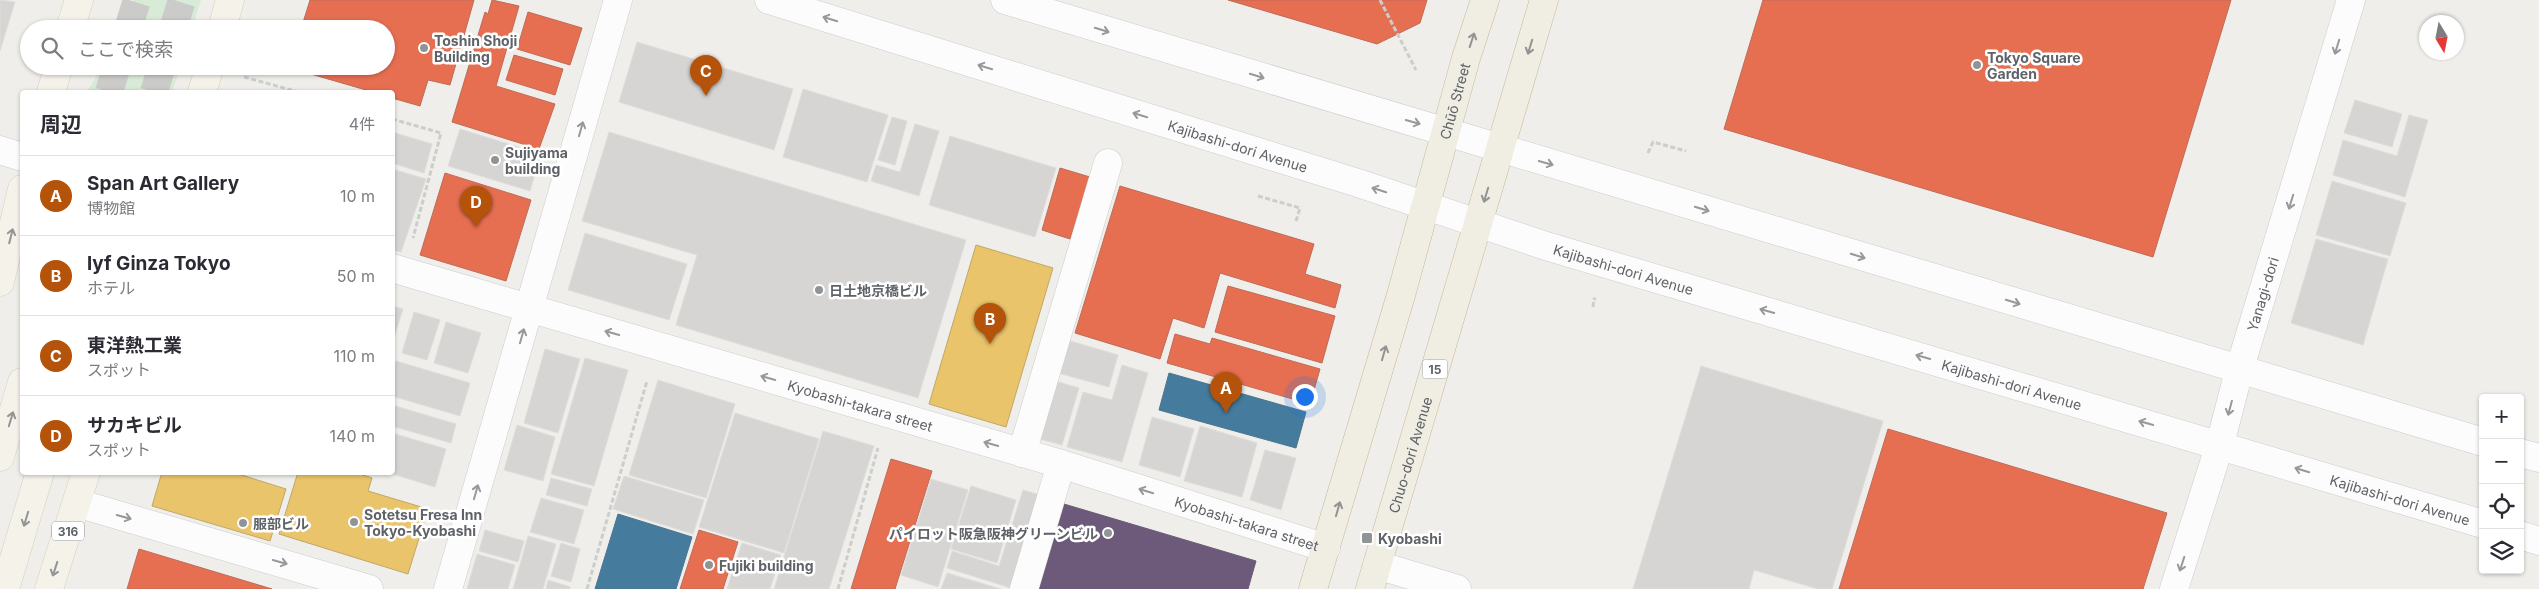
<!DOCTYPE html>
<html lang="ja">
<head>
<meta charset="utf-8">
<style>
  :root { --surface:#fff; --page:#f7f7f7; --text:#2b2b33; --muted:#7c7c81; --line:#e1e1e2; --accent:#b45309 }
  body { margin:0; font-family:Inter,"Noto Sans JP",sans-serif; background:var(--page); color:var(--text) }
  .controls { position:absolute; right:15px; bottom:15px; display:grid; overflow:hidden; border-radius:5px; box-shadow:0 1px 4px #0004 }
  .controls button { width:45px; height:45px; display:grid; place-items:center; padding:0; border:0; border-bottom:1px solid var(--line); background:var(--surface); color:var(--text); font:25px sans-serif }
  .compass { position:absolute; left:2419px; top:15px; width:45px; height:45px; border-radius:50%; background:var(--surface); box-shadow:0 1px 4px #0004; rotate:170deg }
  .you { position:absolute; left:1304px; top:396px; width:18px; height:18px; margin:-12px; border:4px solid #fff; border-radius:50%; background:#1a73e8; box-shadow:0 0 0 8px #1a73e833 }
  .badge { display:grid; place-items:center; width:32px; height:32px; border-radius:50%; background:var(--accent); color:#fff; font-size:16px; font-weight:700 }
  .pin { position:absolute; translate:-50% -41px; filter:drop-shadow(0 1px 2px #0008) }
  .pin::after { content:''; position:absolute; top:26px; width:18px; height:15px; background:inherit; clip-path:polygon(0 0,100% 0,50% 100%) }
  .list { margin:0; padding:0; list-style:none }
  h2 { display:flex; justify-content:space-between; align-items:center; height:65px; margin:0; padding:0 20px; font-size:21px }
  h2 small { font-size:16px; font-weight:400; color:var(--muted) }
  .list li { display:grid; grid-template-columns:32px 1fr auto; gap:15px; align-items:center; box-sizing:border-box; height:80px; padding:0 20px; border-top:1px solid var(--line) }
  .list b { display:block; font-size:19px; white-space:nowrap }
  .list p { margin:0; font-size:16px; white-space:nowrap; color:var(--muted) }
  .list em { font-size:16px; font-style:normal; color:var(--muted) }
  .icon { flex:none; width:28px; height:28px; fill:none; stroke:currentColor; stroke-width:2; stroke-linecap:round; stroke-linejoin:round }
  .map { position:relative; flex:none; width:2539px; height:589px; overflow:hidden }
  .search { position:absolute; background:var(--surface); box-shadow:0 1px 4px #0004; left:20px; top:20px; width:375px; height:55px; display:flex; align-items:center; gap:12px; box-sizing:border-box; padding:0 18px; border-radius:28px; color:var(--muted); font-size:19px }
  .panel { position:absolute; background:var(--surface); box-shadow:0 1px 4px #0004; left:20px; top:90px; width:375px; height:385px; border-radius:5px }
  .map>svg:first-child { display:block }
  .green { fill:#d8ebd6 }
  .homes { fill:#e9c46a; stroke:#c0a769 }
  .shops { fill:#e76f51; stroke:#be6b58 }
  .offices { fill:#6d597a; stroke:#695c75 }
  .public { fill:#457b9d; stroke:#4d748d }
  .building { fill:#d6d5d3; stroke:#deddd9 }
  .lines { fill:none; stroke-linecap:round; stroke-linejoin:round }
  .major-tunnel { stroke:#cbcbca; stroke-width:28; stroke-dasharray:28 14; stroke-linecap:butt }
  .minor-casing { stroke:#cbcccc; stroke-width:29 }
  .major-casing { stroke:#d7ceb8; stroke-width:29 }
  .highway-casing { stroke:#c8b996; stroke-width:29 }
  .path { stroke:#cacfcc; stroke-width:3; stroke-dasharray:5 2.5; stroke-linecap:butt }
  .minor { stroke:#fdfcfc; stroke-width:28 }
  .major { stroke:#f4f2e9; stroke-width:28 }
  .highway { stroke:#f0ede3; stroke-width:28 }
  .oneway { stroke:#96999c }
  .oneway2 { stroke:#929393 }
  .oneway3 { stroke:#939595 }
  .poi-dot { fill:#919496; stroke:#fff; stroke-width:2 }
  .labels { text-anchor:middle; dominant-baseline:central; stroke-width:5; stroke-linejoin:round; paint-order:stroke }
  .shield { fill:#fff; stroke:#8f9295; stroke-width:1 }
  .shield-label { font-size:12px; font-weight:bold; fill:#5f6368 }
  .poi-label { font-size:14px; font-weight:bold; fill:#5f6368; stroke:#fff; text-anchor:start }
  .street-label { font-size:14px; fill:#5f6368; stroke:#fff }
</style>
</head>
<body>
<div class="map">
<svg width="2539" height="589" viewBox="0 0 2539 589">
  <rect width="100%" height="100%" fill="#efeeea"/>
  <path class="green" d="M133 0H201L192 29H123Z
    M102 66H181L172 92H87Z"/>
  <path class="homes" d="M976 245 1053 268 1006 427 929 404Z
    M162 472H232L286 489 270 541 152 506Z
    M298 472H354L372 478 368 491 428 509 408 574 279 534Z"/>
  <path class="shops" d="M310 0H474L450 85 428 80 420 106 392 98V92H373L290 68V66H386V29H301Z
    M492 0 519 6 496 86 555 104 539 149 452 122 485 12 488 14Z
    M1228 0H1427L1420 23 1377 44Z
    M1763 0H2231L2153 257 1724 129Z
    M528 12 582 28 570 65 517 49Z
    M514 55 563 69 555 95 506 80Z
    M1060 168 1090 177 1070 239 1042 230Z
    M445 173 531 200 506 281 420 255Z
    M1120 186 1314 244 1305 274 1341 285 1335 308 1220 273 1204 328 1173 318 1160 359 1075 333Z
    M1228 286 1335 316 1322 363 1215 332Z
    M1175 334 1210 344 1212 338 1320 369 1310 404 1167 363Z
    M1888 429 2167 513 2143 589H1839Z
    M891 459 932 471 895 589H851Z
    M699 530 738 542 723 589H680Z
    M139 549 272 589H127Z"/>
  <path class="offices" d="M1064 504 1256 561 1248 589H1038Z"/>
  <path class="public" d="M1169 373 1306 412 1296 448 1159 410Z
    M618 514 692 537 676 589H595Z"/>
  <path class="building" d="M0 0 15 2 0 51Z
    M637 42 793 89 774 150 619 102Z
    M803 89 888 115 867 182 783 157Z
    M2355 100 2402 114 2392 147 2344 133Z
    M2409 115 2428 120 2405 197 2333 175 2343 140 2397 156Z
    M892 117 907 121 895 165 878 160Z
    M915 124 939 131 919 196 871 181 876 165 900 172Z
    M460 129 541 154 530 191 448 166Z
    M392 132 432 144 424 173 392 163Z
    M609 132 966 240 918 398 676 325 697 255 582 221Z
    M950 136 1056 168 1035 237 929 205Z
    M392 169 426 179 401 252 392 250Z
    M2332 181 2406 203 2390 256 2316 235Z
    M585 233 687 264 669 320 568 290Z
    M2316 239 2388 259 2363 345 2291 323Z
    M392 306 403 309 392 344Z
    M414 312 440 320 427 360 402 353Z
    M446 322 481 333 468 373 434 363Z
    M1067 340 1118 355 1109 387 1058 373Z
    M545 349 580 359 558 433 524 423Z
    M585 358 628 370 594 486 551 474Z
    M396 361 470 383 460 416 392 396V373Z
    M1122 365 1148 373 1122 462 1067 447 1083 392 1112 400Z
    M1701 366 1883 421 1832 589H1818L1754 570 1749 589H1633Z
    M658 380 735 404 706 498 629 475Z
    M1052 380 1079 388 1062 445 1036 438Z
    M392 405 456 424 451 443 392 426Z
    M735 413 819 439 784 553 699 527Z
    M1152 417 1194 429 1180 477 1139 465Z
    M517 425 555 437 543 481 504 470Z
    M1200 426 1257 443 1242 497 1184 481Z
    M823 431 874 446 829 589H774Z
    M392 433 446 449 435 487 386 472H392Z
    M1265 450 1296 458 1281 510 1250 500Z
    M624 476 704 500 693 534 613 509Z
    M551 478 592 489 587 506 546 495Z
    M931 479 968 490 938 587 901 575Z
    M971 486 1016 500 997 563 951 549Z
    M1023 490 1043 496 1014 589 947 568 952 551 999 566Z
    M541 498 584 510 574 544 530 532Z
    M485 530 524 541 518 562 479 551Z
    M528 536 556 544 543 589H513Z
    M561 543 580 549 571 582 551 576Z
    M742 543 781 555 770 589H727Z
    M477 554 515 565 508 589H467Z
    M947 573 1001 589H941Z
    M548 580 570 587V589H546Z"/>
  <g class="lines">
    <path class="major-tunnel" d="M128 29 137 0
      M173 29 182 0
      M109 92 117 66
      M154 92 162 66"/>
    <defs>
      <g id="minor">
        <path id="s1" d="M769 0 1358 183 1546 246 2483 524"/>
        <path d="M1005 0 2483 442"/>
        <path d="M0 150 22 157"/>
        <path id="s2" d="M392 268 1061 464 1326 548"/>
        <path d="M1022 453 1108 163"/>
        <path d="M2520 453 2539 458"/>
        <path d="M77 503 369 589"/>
        <path d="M2520 535 2539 541"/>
        <path d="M1377 565 1457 589"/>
        <path d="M448 589 618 0"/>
        <path d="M1024 589 1061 464"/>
        <path id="s3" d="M2174 589 2220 444 2239 371 2351 0"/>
      </g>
      <path id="major" d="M70 29 79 0
        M222 29 230 0
        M51 92 59 66
        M202 92 210 66
        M0 282 22 189
        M0 457 22 382
        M5 589 40 472
        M49 589 86 472"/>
      <g id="highway">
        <path id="s4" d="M1313 589 1401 295 1466 58 1485 0"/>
        <path id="s5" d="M1370 589 1544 0"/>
      </g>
    </defs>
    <use href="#minor" class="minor-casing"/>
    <use href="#major" class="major-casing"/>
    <use href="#highway" class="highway-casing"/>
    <path class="path" d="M1380 0 1416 70
      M21 43 29 45
      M244 77 299 92
      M392 119 441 133 413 238
      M1648 153 1653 142 1686 151
      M1258 196 1300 208 1296 221
      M1593 307 1594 299H1596
      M587 589 647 381
      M838 589 878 448"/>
    <use href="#minor" class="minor"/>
    <use href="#major" class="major"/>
    <use href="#highway" class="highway"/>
  </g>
  <defs><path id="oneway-shaft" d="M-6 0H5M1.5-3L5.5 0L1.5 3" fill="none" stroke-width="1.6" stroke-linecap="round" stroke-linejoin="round" transform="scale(1.25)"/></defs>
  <g class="oneway">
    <use href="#oneway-shaft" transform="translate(830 19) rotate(-163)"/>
    <use href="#oneway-shaft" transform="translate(1102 30) rotate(17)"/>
    <use href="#oneway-shaft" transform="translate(2337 47) rotate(107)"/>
    <use href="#oneway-shaft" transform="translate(985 67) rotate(-163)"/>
    <use href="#oneway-shaft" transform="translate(1257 76) rotate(17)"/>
    <use href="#oneway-shaft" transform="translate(1140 115) rotate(-163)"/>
    <use href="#oneway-shaft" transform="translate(1413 122) rotate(16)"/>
    <use href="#oneway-shaft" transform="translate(581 129) rotate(-74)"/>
    <use href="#oneway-shaft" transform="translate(1546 163) rotate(16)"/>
    <use href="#oneway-shaft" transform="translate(1379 190) rotate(-162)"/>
    <use href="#oneway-shaft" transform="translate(2291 202) rotate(107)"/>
    <use href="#oneway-shaft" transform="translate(1702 209) rotate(17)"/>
    <use href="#oneway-shaft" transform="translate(1858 256) rotate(17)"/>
    <use href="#oneway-shaft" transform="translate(2013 302) rotate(17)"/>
    <use href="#oneway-shaft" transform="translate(1767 311) rotate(-164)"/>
    <use href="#oneway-shaft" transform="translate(612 333) rotate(-164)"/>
    <use href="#oneway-shaft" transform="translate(522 336) rotate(-74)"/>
    <use href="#oneway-shaft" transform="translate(1923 357) rotate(-164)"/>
    <use href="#oneway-shaft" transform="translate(768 378) rotate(-164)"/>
    <use href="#oneway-shaft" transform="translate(2230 408) rotate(105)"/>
    <use href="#oneway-shaft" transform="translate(2146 423) rotate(-164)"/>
    <use href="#oneway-shaft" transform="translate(991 444) rotate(-164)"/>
    <use href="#oneway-shaft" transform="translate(2302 470) rotate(-163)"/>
    <use href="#oneway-shaft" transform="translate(1146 491) rotate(-163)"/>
    <use href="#oneway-shaft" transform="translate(476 492) rotate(-74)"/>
    <use href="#oneway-shaft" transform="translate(124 517) rotate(16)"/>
    <use href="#oneway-shaft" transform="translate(280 562) rotate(16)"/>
    <use href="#oneway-shaft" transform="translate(2182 564) rotate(108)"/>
  </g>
  <g class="oneway2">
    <use href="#oneway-shaft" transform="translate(1472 40) rotate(-72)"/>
    <use href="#oneway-shaft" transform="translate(1530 47) rotate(107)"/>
    <use href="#oneway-shaft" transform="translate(1486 195) rotate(107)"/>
    <use href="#oneway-shaft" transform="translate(1384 353) rotate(-74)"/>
    <use href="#oneway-shaft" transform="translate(1338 509) rotate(-74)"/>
  </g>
  <g class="oneway3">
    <use href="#oneway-shaft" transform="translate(11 236) rotate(-76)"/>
    <use href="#oneway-shaft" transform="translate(11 419) rotate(-73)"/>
    <use href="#oneway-shaft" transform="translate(26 519) rotate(107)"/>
    <use href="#oneway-shaft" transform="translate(55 569) rotate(108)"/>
  </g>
  <g class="poi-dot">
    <circle cx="424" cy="48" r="5"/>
    <circle cx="1977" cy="65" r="5"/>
    <circle cx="495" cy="160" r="5"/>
    <circle cx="819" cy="290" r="5"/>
    <circle cx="354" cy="522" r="5"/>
    <circle cx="243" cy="523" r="5"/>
    <circle cx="1108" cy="533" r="5"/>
    <rect x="1361" y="532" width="12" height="12" rx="2.5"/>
    <circle cx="709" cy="565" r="5"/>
  </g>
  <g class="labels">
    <g class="shield">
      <rect x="1422.5" y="359.5" width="25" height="19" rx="4"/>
      <rect x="52" y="521.5" width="32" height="19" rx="4"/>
    </g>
    <g class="shield-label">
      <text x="1435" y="369">15</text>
      <text x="68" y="531">316</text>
    </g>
    <g class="poi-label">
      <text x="434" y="40">Toshin Shoji<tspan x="434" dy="16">Building</tspan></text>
      <text x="1987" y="57">Tokyo Square<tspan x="1987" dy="16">Garden</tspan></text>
      <text x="505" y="152">Sujiyama<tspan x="505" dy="16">building</tspan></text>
      <text x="829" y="290">日土地京橋ビル</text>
      <text x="364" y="514">Sotetsu Fresa Inn<tspan x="364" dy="16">Tokyo-Kyobashi</tspan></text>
      <text x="253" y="523">服部ビル</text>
      <text x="1098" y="533" text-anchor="end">パイロット阪急阪神グリーンビル</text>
      <text x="1378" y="538">Kyobashi</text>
      <text x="719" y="565">Fujiki building</text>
    </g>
    <g class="street-label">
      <text stroke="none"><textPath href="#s4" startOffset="508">Chūō Street</textPath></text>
      <text stroke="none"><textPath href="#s1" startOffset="491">Kajibashi-dori Avenue</textPath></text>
      <text stroke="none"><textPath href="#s1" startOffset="896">Kajibashi-dori Avenue</textPath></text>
      <text stroke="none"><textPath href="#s3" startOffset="308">Yanagi-dori</textPath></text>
      <text stroke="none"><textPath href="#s1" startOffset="1301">Kajibashi-dori Avenue</textPath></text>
      <text stroke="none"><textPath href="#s2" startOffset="488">Kyobashi-takara street</textPath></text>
      <text stroke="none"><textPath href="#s5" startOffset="140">Chuo-dori Avenue</textPath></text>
      <text stroke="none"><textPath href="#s1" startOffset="1706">Kajibashi-dori Avenue</textPath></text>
      <text stroke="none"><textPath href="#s2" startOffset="892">Kyobashi-takara street</textPath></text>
    </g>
  </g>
</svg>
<div class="controls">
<button>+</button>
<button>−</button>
<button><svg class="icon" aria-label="locate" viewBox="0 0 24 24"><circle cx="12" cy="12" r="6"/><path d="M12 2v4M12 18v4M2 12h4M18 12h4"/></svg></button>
<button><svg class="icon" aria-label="layers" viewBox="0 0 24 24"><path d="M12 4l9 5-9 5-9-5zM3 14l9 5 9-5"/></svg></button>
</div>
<svg class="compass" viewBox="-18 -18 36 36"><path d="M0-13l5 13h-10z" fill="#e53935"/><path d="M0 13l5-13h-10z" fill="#7c7c81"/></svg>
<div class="you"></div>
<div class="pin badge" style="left:1226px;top:413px">A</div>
<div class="pin badge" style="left:990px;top:344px">B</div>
<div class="pin badge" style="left:706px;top:96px">C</div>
<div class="pin badge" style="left:476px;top:227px">D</div>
<div class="search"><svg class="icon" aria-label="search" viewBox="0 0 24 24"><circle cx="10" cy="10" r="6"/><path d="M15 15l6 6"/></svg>ここで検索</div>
<section class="panel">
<h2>周辺<small>4件</small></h2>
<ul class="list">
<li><span class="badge">A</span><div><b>Span Art Gallery</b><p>博物館</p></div><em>10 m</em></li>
<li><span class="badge">B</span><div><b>lyf Ginza Tokyo</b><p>ホテル</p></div><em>50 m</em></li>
<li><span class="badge">C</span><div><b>東洋熱工業</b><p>スポット</p></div><em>110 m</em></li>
<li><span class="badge">D</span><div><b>サカキビル</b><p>スポット</p></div><em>140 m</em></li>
</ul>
</section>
</div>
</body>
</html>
